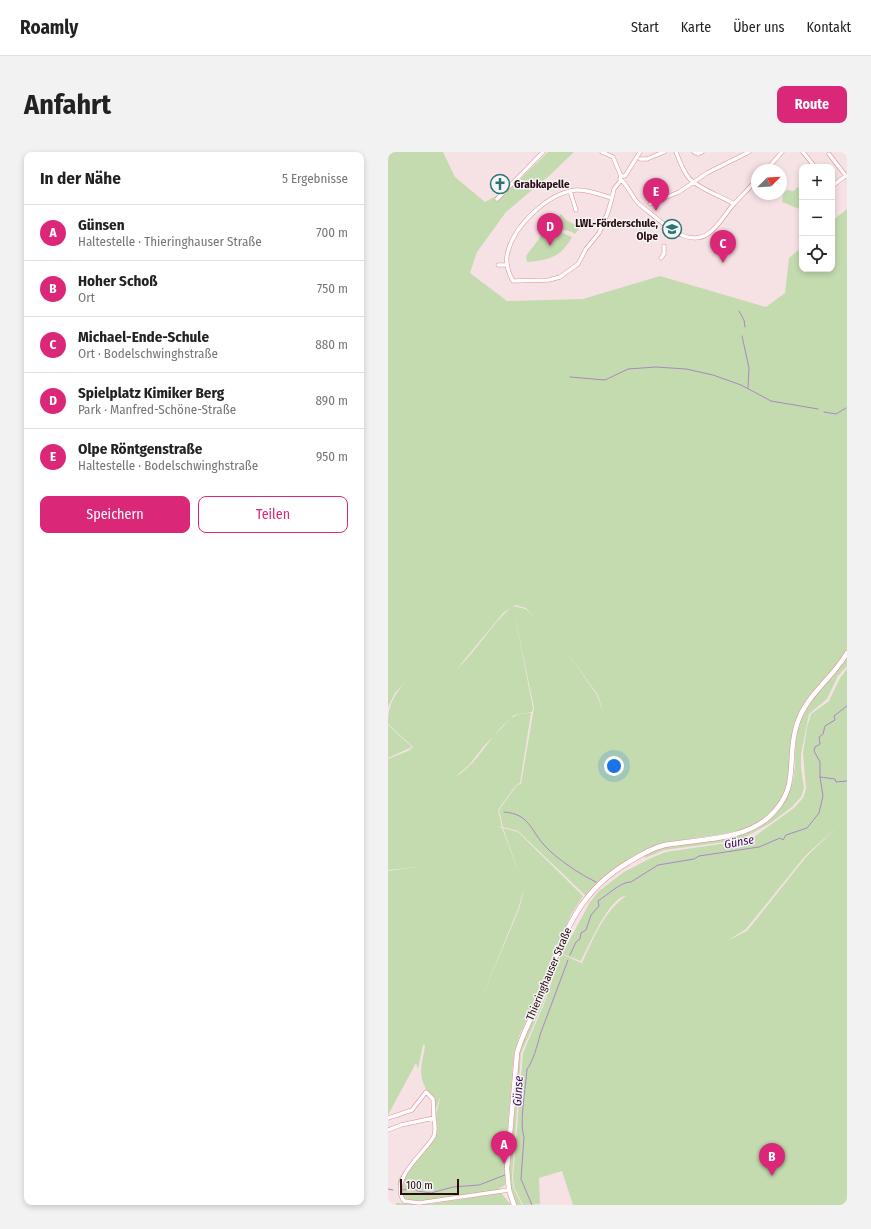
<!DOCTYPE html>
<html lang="de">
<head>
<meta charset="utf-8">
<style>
  :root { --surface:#fff; --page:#f2f2f2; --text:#222; --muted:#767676; --line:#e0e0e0; --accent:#db2777 }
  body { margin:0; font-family:"Fira Sans Condensed",sans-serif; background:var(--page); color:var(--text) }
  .controls { position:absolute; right:12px; top:12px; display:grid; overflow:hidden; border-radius:8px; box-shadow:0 2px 6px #0003 }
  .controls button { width:36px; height:36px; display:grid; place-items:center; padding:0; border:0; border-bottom:1px solid var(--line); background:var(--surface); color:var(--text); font:20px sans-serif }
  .compass { position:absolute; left:363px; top:12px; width:36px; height:36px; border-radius:50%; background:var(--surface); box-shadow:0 2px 6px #0003; rotate:66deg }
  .scale { position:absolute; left:12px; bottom:10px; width:59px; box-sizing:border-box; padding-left:4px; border:2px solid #2b0a11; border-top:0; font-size:11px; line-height:14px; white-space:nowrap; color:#2b0a11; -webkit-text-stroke:3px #f5f5f5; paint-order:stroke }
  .you { position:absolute; left:226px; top:614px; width:14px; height:14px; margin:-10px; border:3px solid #fff; border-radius:50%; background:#1a73e8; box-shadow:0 0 0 6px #1a73e833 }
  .badge { display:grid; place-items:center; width:26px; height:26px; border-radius:50%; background:var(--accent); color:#fff; font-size:13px; font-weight:700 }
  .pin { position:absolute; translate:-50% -33px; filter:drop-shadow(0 1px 2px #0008) }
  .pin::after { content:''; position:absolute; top:21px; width:14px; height:12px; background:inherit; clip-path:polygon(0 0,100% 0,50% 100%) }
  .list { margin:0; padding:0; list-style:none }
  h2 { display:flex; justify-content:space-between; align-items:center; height:52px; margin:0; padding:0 16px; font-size:17px }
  h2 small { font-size:13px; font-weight:400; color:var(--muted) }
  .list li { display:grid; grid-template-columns:26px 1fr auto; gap:12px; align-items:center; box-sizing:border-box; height:56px; padding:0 16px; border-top:1px solid var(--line) }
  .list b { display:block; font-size:15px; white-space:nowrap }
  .list p { margin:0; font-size:13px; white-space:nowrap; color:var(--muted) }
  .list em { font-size:13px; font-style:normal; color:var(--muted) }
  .actions { display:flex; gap:8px; padding:12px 16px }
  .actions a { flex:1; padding:9px 0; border:1px solid var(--accent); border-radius:8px; text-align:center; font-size:14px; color:var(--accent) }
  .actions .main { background:var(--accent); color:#fff }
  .icon { flex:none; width:22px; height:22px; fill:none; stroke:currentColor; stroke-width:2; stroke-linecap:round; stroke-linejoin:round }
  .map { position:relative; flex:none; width:459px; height:1053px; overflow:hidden; border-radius:8px }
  header { display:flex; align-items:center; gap:24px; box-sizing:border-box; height:56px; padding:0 20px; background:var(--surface); border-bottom:1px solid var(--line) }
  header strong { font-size:19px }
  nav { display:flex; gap:22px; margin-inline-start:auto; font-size:14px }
  .intro { display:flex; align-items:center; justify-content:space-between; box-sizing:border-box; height:96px; padding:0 24px }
  h1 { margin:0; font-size:28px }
  .button { padding:10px 18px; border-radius:8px; background:var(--accent); color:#fff; font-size:14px; font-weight:700 }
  main { display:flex; gap:24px; padding:0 24px }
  aside { flex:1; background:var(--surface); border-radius:8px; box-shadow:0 2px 6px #0003 }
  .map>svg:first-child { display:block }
  .green { fill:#c3dbaf; fill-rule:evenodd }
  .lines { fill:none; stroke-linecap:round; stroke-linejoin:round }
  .stream { stroke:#ad86c6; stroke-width:1 }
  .minor-casing { stroke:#e28995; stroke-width:4.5 }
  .tertiary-casing { stroke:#e28995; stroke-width:5.5 }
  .minor { stroke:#fff; stroke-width:3.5 }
  .tertiary { stroke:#fff; stroke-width:4.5 }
  .labels { text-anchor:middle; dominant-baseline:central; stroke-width:3; stroke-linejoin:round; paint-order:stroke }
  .poi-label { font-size:11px; font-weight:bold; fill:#2b0a11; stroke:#f5f5f5; text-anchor:start }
  .street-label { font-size:11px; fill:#2b0a11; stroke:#f5f5f5 }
  .water-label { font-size:12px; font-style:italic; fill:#3e0757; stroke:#f5f5f5 }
</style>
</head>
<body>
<header>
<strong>Roamly</strong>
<nav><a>Start</a><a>Karte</a><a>Über uns</a><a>Kontakt</a></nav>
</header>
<div class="intro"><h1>Anfahrt</h1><a class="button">Route</a></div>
<main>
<aside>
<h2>In der Nähe<small>5 Ergebnisse</small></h2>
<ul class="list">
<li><span class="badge">A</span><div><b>Günsen</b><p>Haltestelle · Thieringhauser Straße</p></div><em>700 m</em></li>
<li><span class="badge">B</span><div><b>Hoher Schoß</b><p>Ort</p></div><em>750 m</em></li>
<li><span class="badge">C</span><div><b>Michael-Ende-Schule</b><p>Ort · Bodelschwinghstraße</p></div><em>880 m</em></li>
<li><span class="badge">D</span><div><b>Spielplatz Kimiker Berg</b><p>Park · Manfred-Schöne-Straße</p></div><em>890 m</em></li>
<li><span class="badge">E</span><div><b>Olpe Röntgenstraße</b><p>Haltestelle · Bodelschwinghstraße</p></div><em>950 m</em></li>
</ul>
<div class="actions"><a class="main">Speichern</a><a>Teilen</a></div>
</aside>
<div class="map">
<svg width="459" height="1053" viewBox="0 0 459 1053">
  <rect width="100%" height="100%" fill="#f6e2e4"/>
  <path class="green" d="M0 0H55L67 25 97 50 123 36 160 0H186L161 24 118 60 89 100 82 121 119 149 195 147 272 124 378 155 397 141 401 106 414 95V117H444V69L459 57V497L447 516 448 520 459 505V514L450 524 439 547 421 562 413 602V616L416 636 413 645 404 655 381 672 352 688 276 698 257 706 256 702C263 700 270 697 276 695 325 682 381 692 403 635 409 620 406 602 408 587 409 577 412 569 416 560L412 559C402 586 408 616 396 642 375 690 316 680 275 692 244 701 219 721 198 744L130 679 115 675 111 658 129 633 133 632 146 556 125 455 145 556 144 560 126 563 96 594 81 613 67 625C91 612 102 581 125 565 130 562 138 561 143 561L132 631 128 633 110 658 114 675 109 674 114 676 134 730 115 676 130 680 195 744 184 761 166 800 151 842 132 882 126 901 117 1008V1033L111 1037 103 1040C87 1042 29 1053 17 1047 10 1043 10 1035 10 1028L19 1015 48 984 49 975 48 962 53 943 47 959C46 942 38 942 34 927 31 917 36 904 37 893H35L30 917 28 911 0 963V719L28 715 0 718V607L20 599 25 595 0 572C0 552 6 544 18 529L7 541 0 555ZM127 453 138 456 149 469 138 457 125 454C103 472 89 499 68 518L115 461ZM173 492 210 543 216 563 209 543ZM135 740V742L131 757 89 857 130 757Z
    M410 35 414 37V43L411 46 414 48V58L394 50 395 42 399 38 406 39Z
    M173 62 178 68 191 75 194 73 187 82 184 80 163 74Z
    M160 75 184 85C173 105 162 108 139 110L138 104Z
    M459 517V1053H185L174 1019 151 1026 152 1052 135 1053 126 1035 125 1026 135 901 156 852 173 802 196 812 194 811C205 787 216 759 238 744 222 744 200 795 193 809L174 802 202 750 211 739 236 720 263 706 278 700 353 689 367 684 406 656 415 646 418 637 415 601 419 575 423 562 441 549 452 526ZM450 674 418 705 359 779 339 789 358 777 417 704Z
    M0 573 24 595 0 606Z
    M170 802 172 803 155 852 133 901 124 1026 125 1035 134 1053H127L121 1028 131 901 136 883 151 856Z
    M113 1041 123 1053H8V1051L42 1052Z"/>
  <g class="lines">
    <path class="stream" d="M351 159 356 168 357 175
      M354 184 361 216 360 236
      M182 225 217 228 240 217 268 215 298 217 325 223 353 233 383 249 430 257
      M436 260 448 262 458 256
      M432 625 447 627 448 630 459 629
      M116 660C142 662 142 678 157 694 169 707 193 723 208 730
      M182 803 188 790 192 787 193 781 198 778 203 763 211 754 210 749C218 744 234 729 243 730L270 713 306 707 311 704 371 695 392 686 395 688 398 683 419 676 431 661 435 644 432 625V610L426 599 427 595 432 592 431 585 435 582 437 574 447 568 446 564 459 554
      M0 1037 5 1038
      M14 1038 27 1037 29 1039 43 1041 65 1035 91 1033 117 1023
      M144 1053 133 1027 136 985C131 971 138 934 139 917 144 912 150 892 152 883L180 808"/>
    <defs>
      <path id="minor" d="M214 0 225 5 233 24
        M288 0C291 8 295 18 300 25 309 36 333 44 346 52
        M306 0 310 2 314 0
        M415 0 427 15
        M441 2 458 24
        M252 7H259L276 0
        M378 18 394 0
        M237 24H233L232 27C240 33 243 44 251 52 264 62 280 78 296 84 321 93 331 70 344 54 352 45 361 37 369 27
        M237 24 252 0
        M444 34 459 23
        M182 39 188 58
        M224 46 220 60 211 81 198 97 190 112 172 125 161 128 125 129C120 120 117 109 120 99 127 73 160 41 188 38 200 37 212 43 224 46L226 37 233 28
        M109 47 155 0
        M262 52 291 40 319 21 361 0
        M273 106 276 102V94
        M110 113H119
        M0 966 24 958 38 940 45 947 46 966
        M0 978 13 973 46 966C47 972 48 978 46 984 38 1000 0 1027 16 1049L31 1051 121 1038"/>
      <path id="tertiary" d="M126 1053 121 1038 119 1017 129 901C134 882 144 866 151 848 174 791 184 743 241 710 252 703 264 696 277 693 309 687 354 689 381 665 414 635 397 608 409 572 418 543 444 527 459 501"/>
    </defs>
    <use href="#minor" class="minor-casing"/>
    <use href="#tertiary" class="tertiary-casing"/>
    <use href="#minor" class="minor"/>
    <use href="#tertiary" class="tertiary"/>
  </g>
  <defs>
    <symbol id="church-ring" viewBox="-11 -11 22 22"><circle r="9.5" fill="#f5f5f5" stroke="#2a7471" stroke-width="1.5"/><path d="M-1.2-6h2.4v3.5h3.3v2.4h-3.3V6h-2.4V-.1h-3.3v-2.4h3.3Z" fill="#2a7471"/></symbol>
    <symbol id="school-ring" viewBox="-11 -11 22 22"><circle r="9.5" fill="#f5f5f5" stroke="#2a7471" stroke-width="1.5"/><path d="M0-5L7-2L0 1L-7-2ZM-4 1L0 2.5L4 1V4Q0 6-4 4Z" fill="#2a7471"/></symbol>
  </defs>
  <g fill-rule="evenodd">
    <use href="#church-ring" x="101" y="21" width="22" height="22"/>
    <use href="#school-ring" x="273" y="66" width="22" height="22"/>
  </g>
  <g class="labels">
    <g class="poi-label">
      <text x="126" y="32">Grabkapelle</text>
      <text x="270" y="71" text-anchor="end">LWL-Förderschule,<tspan x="270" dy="13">Olpe</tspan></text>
    </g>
    <g class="street-label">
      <text transform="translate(161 822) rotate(-67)">Thieringhauser Straße</text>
    </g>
    <g class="water-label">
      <text transform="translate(351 690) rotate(-11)">Günse</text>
      <text transform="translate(130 939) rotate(-87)">Günse</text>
    </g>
  </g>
</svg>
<div class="controls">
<button>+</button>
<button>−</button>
<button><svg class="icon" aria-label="locate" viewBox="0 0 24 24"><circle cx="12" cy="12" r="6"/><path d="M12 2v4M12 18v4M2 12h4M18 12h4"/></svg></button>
</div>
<svg class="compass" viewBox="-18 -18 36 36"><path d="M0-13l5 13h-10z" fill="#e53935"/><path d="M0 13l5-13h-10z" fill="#767676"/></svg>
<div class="scale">100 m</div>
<div class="you"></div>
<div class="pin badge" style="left:116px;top:1012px">A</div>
<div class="pin badge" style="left:384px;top:1024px">B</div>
<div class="pin badge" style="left:335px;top:111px">C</div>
<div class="pin badge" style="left:162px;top:94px">D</div>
<div class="pin badge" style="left:268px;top:59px">E</div>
</div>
</main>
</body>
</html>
